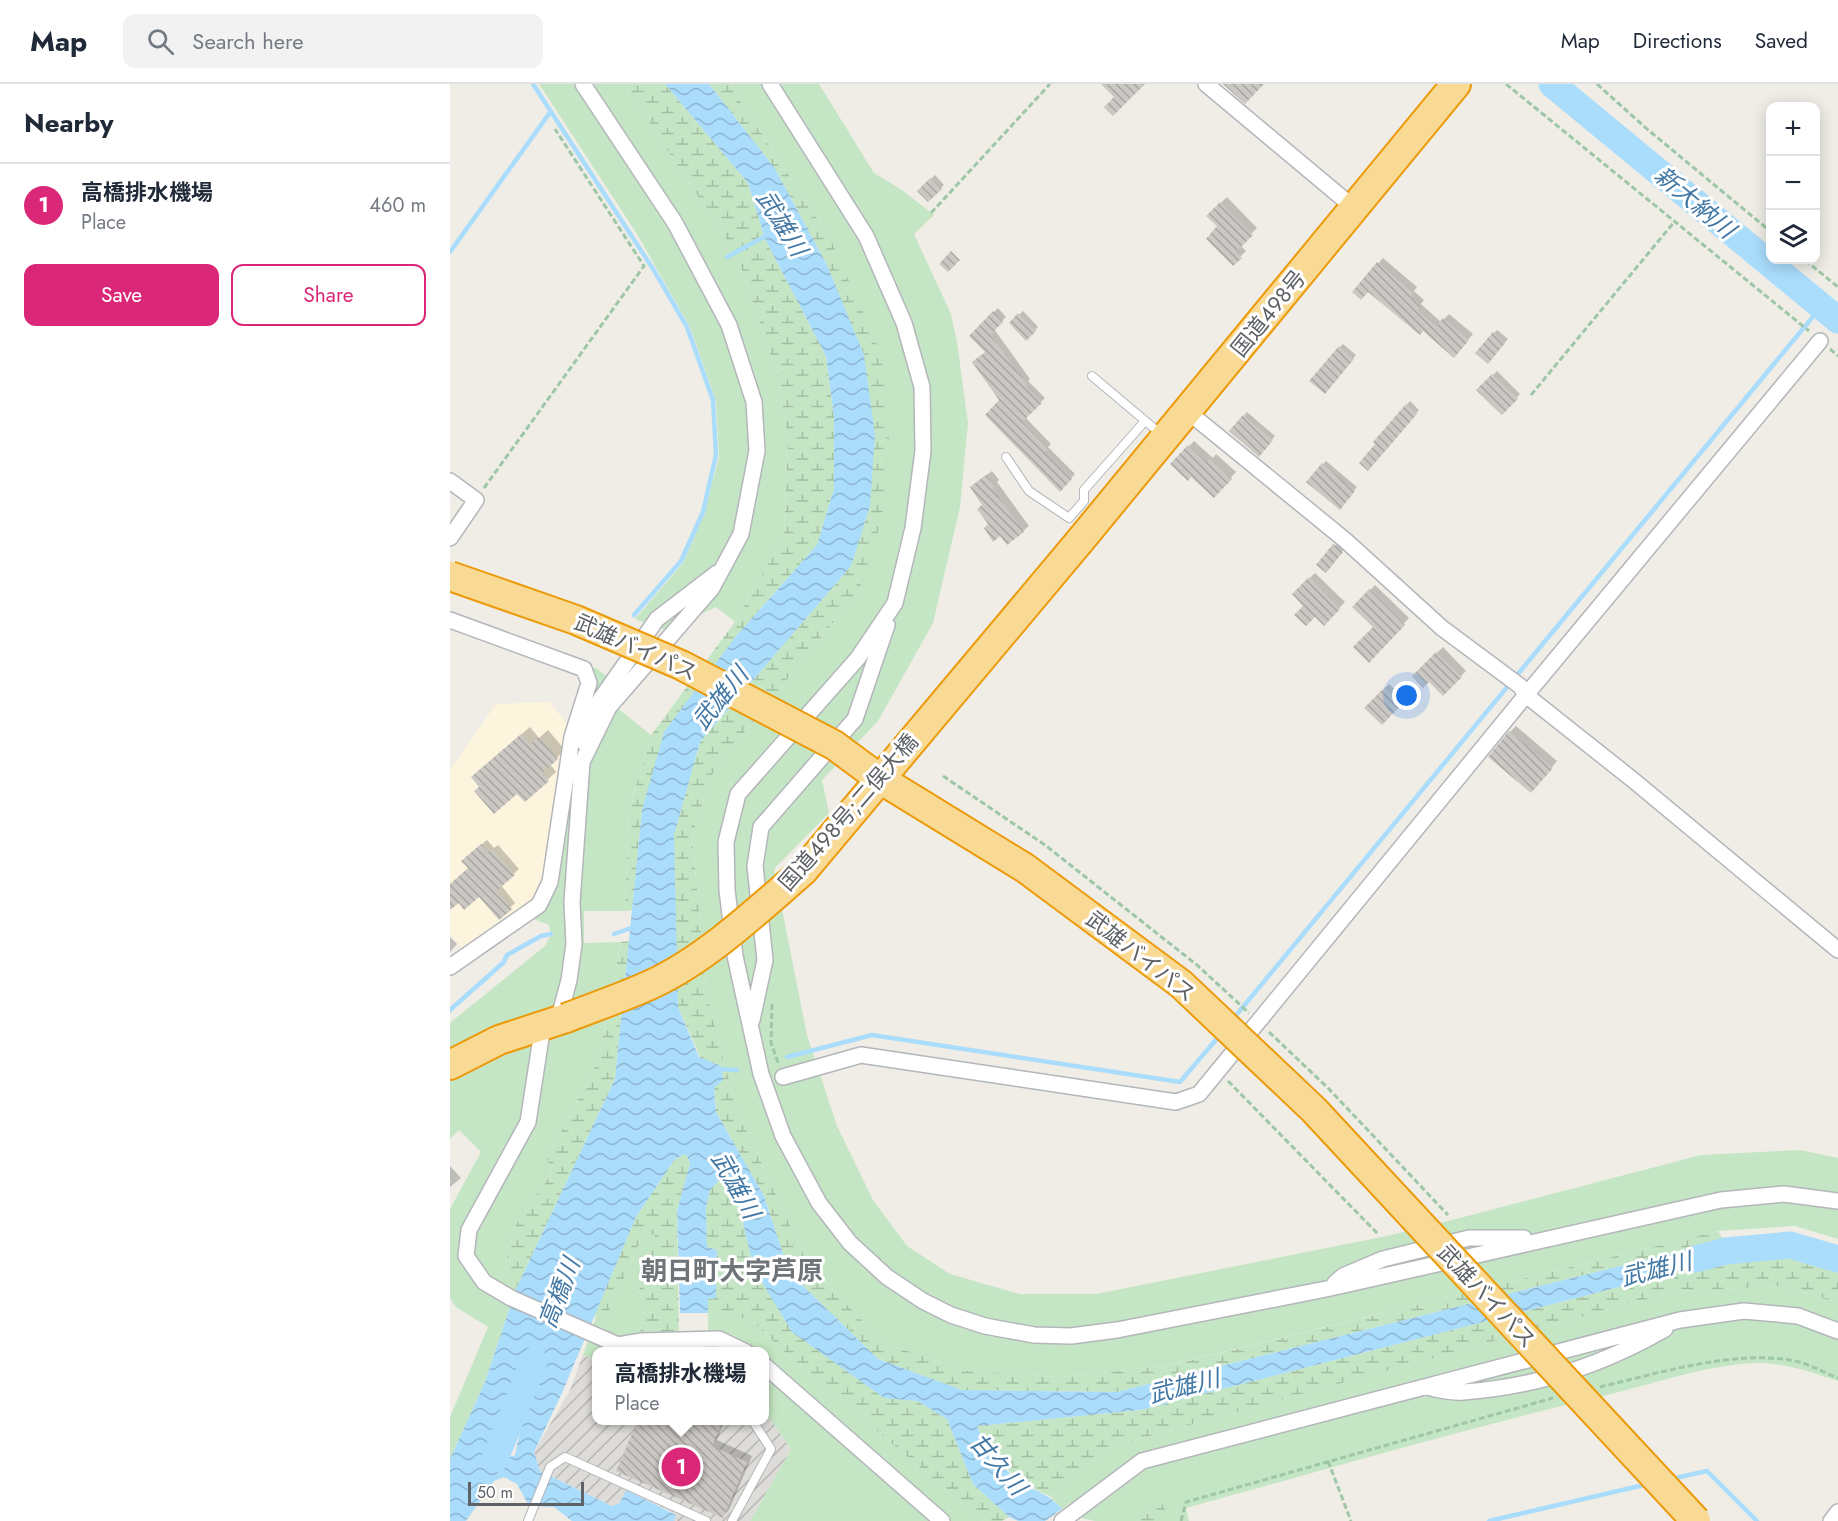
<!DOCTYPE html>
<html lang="en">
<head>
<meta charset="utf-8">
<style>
  :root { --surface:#fff; --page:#f2f2f3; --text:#1f2937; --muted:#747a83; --line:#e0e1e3; --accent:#db2777 }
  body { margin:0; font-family:Jost,"Noto Sans JP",sans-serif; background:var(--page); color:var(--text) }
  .controls { position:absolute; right:18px; top:18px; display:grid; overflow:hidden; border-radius:12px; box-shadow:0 3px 15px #0003 }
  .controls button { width:54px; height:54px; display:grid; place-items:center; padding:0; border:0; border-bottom:2px solid var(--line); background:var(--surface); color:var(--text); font:30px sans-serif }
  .scale { position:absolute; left:18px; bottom:15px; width:116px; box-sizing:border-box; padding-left:6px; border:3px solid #5e6266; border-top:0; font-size:16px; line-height:21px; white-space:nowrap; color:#5e6266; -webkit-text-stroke:4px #fff; paint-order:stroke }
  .you { position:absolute; left:957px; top:612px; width:21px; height:21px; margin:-15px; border:4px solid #fff; border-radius:50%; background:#1a73e8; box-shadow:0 0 0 9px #1a73e833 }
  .badge { display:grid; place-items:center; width:39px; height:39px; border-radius:50%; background:var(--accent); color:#fff; font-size:20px; font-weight:700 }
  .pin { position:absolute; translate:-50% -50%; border:3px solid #fff; box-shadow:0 2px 6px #0006 }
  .popup { position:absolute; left:142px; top:1263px; width:177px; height:78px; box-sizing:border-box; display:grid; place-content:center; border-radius:12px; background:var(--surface); filter:drop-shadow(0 2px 4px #0005); font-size:20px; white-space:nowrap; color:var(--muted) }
  .popup b { font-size:22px; color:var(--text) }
  .popup::after { content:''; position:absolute; left:50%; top:100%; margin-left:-12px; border:12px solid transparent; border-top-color:var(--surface) }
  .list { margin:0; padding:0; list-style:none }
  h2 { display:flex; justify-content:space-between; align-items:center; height:78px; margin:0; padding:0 24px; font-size:26px }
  h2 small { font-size:20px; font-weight:400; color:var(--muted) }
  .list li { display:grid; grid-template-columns:39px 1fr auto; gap:18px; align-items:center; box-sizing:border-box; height:84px; padding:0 24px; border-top:2px solid var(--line) }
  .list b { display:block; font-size:22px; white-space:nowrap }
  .list p { margin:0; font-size:20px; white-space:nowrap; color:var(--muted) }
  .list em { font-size:20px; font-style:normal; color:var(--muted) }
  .actions { display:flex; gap:12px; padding:18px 24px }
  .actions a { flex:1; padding:14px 0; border:2px solid var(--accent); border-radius:12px; text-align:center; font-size:21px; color:var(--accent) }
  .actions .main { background:var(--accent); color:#fff }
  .icon { flex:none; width:33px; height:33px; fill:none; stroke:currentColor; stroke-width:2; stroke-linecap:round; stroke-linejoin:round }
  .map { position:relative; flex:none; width:1388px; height:1437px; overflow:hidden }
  header { display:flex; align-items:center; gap:36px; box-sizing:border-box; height:84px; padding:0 30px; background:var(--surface); border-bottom:2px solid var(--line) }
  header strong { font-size:28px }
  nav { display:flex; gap:33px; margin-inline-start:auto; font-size:21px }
  .search { width:420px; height:54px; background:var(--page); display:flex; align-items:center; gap:15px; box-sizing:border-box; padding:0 21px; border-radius:12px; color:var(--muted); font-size:22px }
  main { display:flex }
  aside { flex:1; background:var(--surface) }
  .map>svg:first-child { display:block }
  .commercial { fill:#fdf4de }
  .industrial { fill:url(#industrial-furrows) }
  .green { fill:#c5e6c4 }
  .wetland { fill:url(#wetland-marsh) }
  .water { fill:url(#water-waves); fill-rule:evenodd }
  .shadow { fill:#0003 }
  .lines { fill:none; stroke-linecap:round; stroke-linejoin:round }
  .stream { stroke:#aadcfc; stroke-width:4.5 }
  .river { stroke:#aadcfc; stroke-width:27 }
  .building { fill:url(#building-back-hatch) }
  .lane-casing { stroke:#b3b6ba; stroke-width:10 }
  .street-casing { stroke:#b3b6ba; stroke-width:18 }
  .highway-casing { stroke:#ec9a0a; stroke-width:32 }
  .path { stroke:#9dc7a6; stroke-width:3; stroke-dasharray:6 3; stroke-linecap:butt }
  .lane { stroke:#fff; stroke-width:8 }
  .street { stroke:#fff; stroke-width:15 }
  .highway { stroke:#f9da94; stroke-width:28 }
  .highway-bridge-casing { stroke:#ec9a0a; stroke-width:32; stroke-linecap:butt }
  .highway-bridge { stroke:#f9da94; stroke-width:28 }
  .labels { text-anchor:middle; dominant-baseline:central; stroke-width:6; stroke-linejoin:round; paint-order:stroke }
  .street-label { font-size:22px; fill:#5e6266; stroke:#fff }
  .water-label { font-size:24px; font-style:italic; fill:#4378a5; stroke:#fff }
  .quarter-label { font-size:26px; font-weight:bold; fill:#6f7478; stroke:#fff }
</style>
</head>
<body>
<header>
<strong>Map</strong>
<div class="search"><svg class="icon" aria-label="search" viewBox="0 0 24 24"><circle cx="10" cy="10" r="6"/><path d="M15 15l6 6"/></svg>Search here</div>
<nav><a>Map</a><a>Directions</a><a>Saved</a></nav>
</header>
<main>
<aside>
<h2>Nearby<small></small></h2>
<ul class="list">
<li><span class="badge">1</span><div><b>高橋排水機場</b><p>Place</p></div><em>460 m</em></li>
</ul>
<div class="actions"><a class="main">Save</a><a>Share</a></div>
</aside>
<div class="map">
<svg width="1388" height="1437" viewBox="0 0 1388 1437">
  <defs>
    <pattern id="industrial-furrows" width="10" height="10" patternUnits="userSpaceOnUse" patternTransform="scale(1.5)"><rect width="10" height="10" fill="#dedcd8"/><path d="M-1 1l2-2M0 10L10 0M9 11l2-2" fill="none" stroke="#b7b6b3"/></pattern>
    <pattern id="wetland-marsh" width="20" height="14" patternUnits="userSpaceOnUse" patternTransform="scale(1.5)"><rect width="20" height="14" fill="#c5e6c4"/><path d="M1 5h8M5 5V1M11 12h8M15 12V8" fill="none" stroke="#a3bea3"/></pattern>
    <pattern id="water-waves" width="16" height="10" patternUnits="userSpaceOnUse" patternTransform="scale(1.5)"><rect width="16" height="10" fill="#aadcfc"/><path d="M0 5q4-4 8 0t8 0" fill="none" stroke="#8eb6d0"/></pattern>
    <pattern id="building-back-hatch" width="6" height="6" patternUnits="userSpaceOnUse" patternTransform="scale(1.5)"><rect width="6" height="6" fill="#cbc8c3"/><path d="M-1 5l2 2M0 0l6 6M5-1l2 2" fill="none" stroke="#a8a6a2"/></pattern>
  </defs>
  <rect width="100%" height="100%" fill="#efede6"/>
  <path class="commercial" d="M100 618 118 642 95 795 81 834 19 872 0 850V686L46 620Z"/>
  <path class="industrial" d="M133 1271 147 1276V1336H315V1328L341 1365 300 1437H224L226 1430 176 1406 169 1420 162 1422 90 1387 84 1368 120 1306Z"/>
  <path class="green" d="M89 0H174L287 172 328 292 338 354 334 452 285 538 266 523 216 546 185 535 233 479 254 430 269 373 266 317 240 243 187 150Z
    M279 0H369L424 89 452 106 484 131 464 150 501 230 507 258 518 339 510 423 483 539 428 637 372 696 379 729 324 785 357 951 387 1042 423 1116 457 1162 500 1190 570 1210H646L937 1152 998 1137 1251 1071 1350 1066 1388 1074V1155L1345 1142 1268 1147 716 1282 611 1293 515 1287 432 1258 357 1178 287 1026 257 912 242 752 264 686 409 506 380 154Z
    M144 583 170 601 166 623 201 651 179 725 175 827H134V859L171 858 148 977 97 1075 102 1089 66 1140 55 1181 66 1205 35 1298 0 1375V1333L38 1243 6 1223 0 1214V1125L31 1068 9 1046 0 1055V939L95 862 101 851 99 841 81 834 95 795 118 642Z
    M195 1146 205 1152 189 1206 194 1227 189 1252 258 1248V1229L300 1235 339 1272 533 1437H300L341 1365 315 1328V1268H147V1276L133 1271 146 1233 159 1228Z
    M1333 1202 1388 1219V1297C1361 1288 1333 1278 1304 1279 1252 1282 1203 1300 1153 1312 1013 1345 874 1386 736 1424L739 1437H718L712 1421 687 1437H645L631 1434 621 1418 612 1425 601 1413 656 1364 1226 1207Z"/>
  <path class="wetland" d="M174 0H215L298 99 315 155 376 272 384 333V405L367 461 287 551 192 726 182 826 175 827 179 725 201 651 285 538 334 452 338 354 328 292 287 172Z
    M259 0H279L380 154 431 270 439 354 432 436 409 506 264 686 242 752 257 912 287 1026 357 1178 432 1258 515 1287 611 1293 717 1282 1268 1147 1274 1156 667 1308 512 1306 428 1275 339 1188 314 1112 266 1028 264 1004 228 923 223 751 250 658 401 482 420 422 425 351 414 271 377 181 324 83Z
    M179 857 165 995 66 1205 55 1181 66 1140 102 1089 97 1075 148 977 171 858Z
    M236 1070 240 1079 227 1127 229 1250 189 1252 194 1227 189 1206 205 1152 195 1146 159 1228 146 1233 144 1231 186 1133 225 1075Z
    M271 1094 284 1101 304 1185 434 1314 467 1317 497 1335 523 1400 559 1433 552 1437H533L339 1272 300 1235 258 1229V1215L266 1214 267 1166 257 1163 256 1125 260 1106Z
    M1340 1171 1388 1189V1219L1333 1202 1226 1207 656 1364 601 1413 568 1397 537 1362 527 1342 691 1326 1286 1173Z
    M713 1420 718 1437H687Z"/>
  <path class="water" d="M215 0H259L324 83 377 181 414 271 425 351 420 422 401 482 250 658 224 751 228 923 249 973 271 982 273 996 264 1004 266 1028 314 1112 339 1188 428 1275 512 1306 667 1308 1274 1156 1286 1173 691 1326 527 1342C533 1358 554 1387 569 1397 586 1409 596 1407 612 1425L595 1437H568L559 1433 523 1400 497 1335 467 1317 434 1314 342 1248 304 1185 284 1102 271 1094 260 1106 256 1125 257 1163 267 1166 266 1214 258 1215V1229H230L227 1127 240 1079 236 1070 225 1075 186 1133 112 1309 84 1368 90 1387 162 1422 169 1420 176 1406 226 1431 224 1437H122L104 1423 79 1422 67 1400 54 1393 44 1397 16 1437H0V1375L35 1298 66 1205 165 995 192 726 214 648 287 551 367 461 384 405V333L376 272 315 155 298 99ZM78 1310 65 1371 58 1374 59 1320 65 1311Z"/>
  <path class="shadow" d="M485 91 494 101 478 116 469 107Z
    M777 113 807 144 790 161 796 167 783 180 769 142 758 132Z
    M933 174 967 203 964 207 974 216 971 220 991 238 999 230 1023 250 1009 267 973 245 918 206 904 208Z
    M548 224 556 233 544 245 580 295 578 297 595 314 575 333 601 360 598 363 625 390 610 406 551 317 537 268 521 252Z
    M573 227 588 243 576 255 561 239Z
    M1047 246 1058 255 1042 274 1044 249Z
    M893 260 906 271 878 305 890 263Z
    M1047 287 1070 310 1052 329 1029 306Z
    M960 317 969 326 921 382 927 360 925 358Z
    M797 328 825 352 812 367 794 332Z
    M744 357 763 374 766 370 786 388 764 412 742 391 722 380Z
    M876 377 907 403 893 420 873 380Z
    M542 387 549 396 547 398 579 442 573 447 539 440 527 398Z
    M888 458 895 464 879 483 868 480Z
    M865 489 895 518 874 540 844 510Z
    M925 501 959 534 919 577 925 543 904 523Z
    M993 563 1016 587 993 610 979 596 964 592Z
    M939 600 955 615 932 639 916 624Z
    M1066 642 1107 677 1087 701 1060 648Z
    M80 643 89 654 98 646 115 666 100 680 106 688 75 716 68 708 31 703V685Z
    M37 756 44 764 48 761 69 785 51 801 65 819 61 823 29 811 9 817 0 824V801L20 784 18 772Z
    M0 853 7 860 0 868Z
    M0 1082 11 1094 0 1103Z
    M189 1336H275L267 1356 302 1372 279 1426 273 1432Z"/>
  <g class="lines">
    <path class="stream" d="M83 0 205 188 237 243 263 316 266 371 253 428 231 477 184 531
      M0 168 101 27
      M277 173 319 150
      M164 850 184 843
      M0 926 54 878 57 871 91 852 101 850
      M783 935 1371 223
      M337 973 422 951 730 998 770 951
      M266 985 287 986
      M1221 1395 1257 1387 1307 1437
      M1039 1437 1198 1400"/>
    <path class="river" d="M1102 0 1388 236
      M1245 1175 1276 1167 1340 1161 1388 1175
      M45 1375 84 1277"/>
  </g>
  <path class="building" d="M651 0H695L663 32 654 23 664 13Z
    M773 0H814L795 20Z
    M480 94 492 105 478 118 467 107Z
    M770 118 803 151 786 168 792 174 783 182 756 155 767 142 756 132Z
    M501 167 510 176 498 188 489 180Z
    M927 178 963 209 960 213 970 222 967 226 986 242 993 234 1019 256 1004 274 973 247 970 251 918 208 911 216 902 208Z
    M543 227 553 238 540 251 577 300 575 302 592 319 572 338 598 365 595 368 622 395 610 408 535 331 549 316 522 278 535 268 519 252Z
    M568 229 586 247 576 257 559 239Z
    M1043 248 1055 259 1038 280 1025 269Z
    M889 262 904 275 875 310 859 297Z
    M1042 290 1068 315 1052 331 1026 306Z
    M956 320 967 330 918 387 909 379 925 360 923 358Z
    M793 331 823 356 809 373 779 347Z
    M738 361 756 378 759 375 782 395 764 414 741 393 738 397 720 380Z
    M872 379 905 407 890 426 856 398Z
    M536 391 545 403 542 404 574 448 557 461 550 452 543 458 534 444 538 440 527 425 532 421 520 403Z
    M883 460 893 468 876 489 866 481Z
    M859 493 890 525 874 542 865 533 856 542 844 531 853 522 842 510Z
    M919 505 955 541 919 579 903 563 923 543 902 523Z
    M986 568 1012 593 993 612 979 598 973 604 962 592Z
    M935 603 952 620 932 641 914 624Z
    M1059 647 1103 684 1081 709 1038 673Z
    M71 650 80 661 89 653 108 675 92 689 99 697 75 718 67 710 44 730 24 707 29 703 21 693Z
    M31 760 38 768 42 765 65 791 46 807 62 825 49 836 29 813 14 826 9 819 0 826V800L18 784 11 777Z
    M188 1336H273L262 1362 297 1378 273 1434 166 1387Z"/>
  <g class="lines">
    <defs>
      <path id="lane" d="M642 292 712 351
        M556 373 579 407 619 434 634 417V406L695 337
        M202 1261 220 1268
        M78 1437 100 1383 115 1373 256 1437
        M282 1437 321 1365 302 1336"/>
      <path id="street" d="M320 0 416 152 454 239 472 303 473 367 463 444 445 519 408 574 288 710 276 758 277 806 285 872 311 990 333 1052 369 1119 400 1159 437 1193 473 1217 501 1231 535 1242 584 1251 621 1252 667 1246 876 1205 1271 1116 1334 1110 1388 1117
        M756 0 903 123
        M737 327 895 456 992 544 1070 602 1076 611 1183 696 1388 866
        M0 397 26 416 0 454
        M0 536 134 585 139 599 122 653 100 798 89 821 0 883
        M135 660 140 630 207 535 267 489
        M302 936 315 876 305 782 311 743 405 635 437 541
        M108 937 119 896 124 860 122 818 132 678 159 623 262 504 291 450 307 367 304 318 279 241 225 139 133 0
        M93 941 78 1038 19 1146 16 1172 34 1198 61 1214 168 1261 192 1257 269 1255 296 1268
        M333 993 411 971 726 1018 749 1010 1076 611 1370 257
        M885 1199 893 1192 933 1175 1019 1154H1074
        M315 1282 492 1437
        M981 1304C991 1306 1002 1309 1013 1308 1084 1303 1153 1281 1215 1245
        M612 1437 692 1377 1230 1236 1294 1227 1348 1232 1388 1247
        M1381 1437 1388 1428"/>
      <path id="highway" d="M629 458 1006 0
        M0 981 49 956 116 934"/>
    </defs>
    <use href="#lane" class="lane-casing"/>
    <use href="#street" class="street-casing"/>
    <use href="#highway" class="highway-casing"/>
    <path class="path" d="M1056 0 1359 247
      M1147 0 1197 45 1320 147
      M481 129 600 0
      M1355 176 1388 203
      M1380 265 1388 272
      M1081 311 1225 137
      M34 404 194 182 105 45
      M493 692 595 761 747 881 799 929
      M322 920 321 959 329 981
      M819 948 878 1004 998 1131
      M778 997 928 1150
      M1150 1303C1209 1289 1286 1265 1345 1277 1360 1280 1374 1289 1388 1294
      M878 1377 901 1437
      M731 1437 736 1418 1103 1314"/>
    <use href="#lane" class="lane"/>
    <use href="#street" class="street"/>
    <use href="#highway" class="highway"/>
    <defs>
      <path id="highway-bridge" d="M0 492 126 536 231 581 384 661 430 695 575 784 731 900 864 1026 1246 1437
        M116 934C144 923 174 913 202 900 256 875 308 826 353 787L629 458"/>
    </defs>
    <use href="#highway-bridge" class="highway-bridge-casing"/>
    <use href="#highway-bridge" class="highway-bridge"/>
  </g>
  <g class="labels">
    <g class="street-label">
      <text transform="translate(818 229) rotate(-51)">国道498号</text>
      <text transform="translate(186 563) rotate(24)">武雄バイパス</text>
      <text transform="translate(398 728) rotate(-49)">国道498号;二俣大橋</text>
      <text transform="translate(691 872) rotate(38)">武雄バイパス</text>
      <text transform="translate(1037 1212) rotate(47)">武雄バイパス</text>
    </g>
    <g class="water-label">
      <text transform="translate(1245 118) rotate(40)">新大納川</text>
      <text transform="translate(332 139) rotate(58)">武雄川</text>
      <text transform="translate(270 614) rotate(-51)">武雄川</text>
      <text transform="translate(286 1101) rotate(61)">武雄川</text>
      <text transform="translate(1206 1185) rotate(-14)">武雄川</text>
      <text transform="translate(109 1209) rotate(-69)">高橋川</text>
      <text transform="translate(734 1302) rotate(-14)">武雄川</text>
      <text transform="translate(548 1380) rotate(49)">甘久川</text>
    </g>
    <g class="quarter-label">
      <text x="282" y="1187">朝日町大字芦原</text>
    </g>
  </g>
</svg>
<div class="controls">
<button>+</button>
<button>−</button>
<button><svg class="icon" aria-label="layers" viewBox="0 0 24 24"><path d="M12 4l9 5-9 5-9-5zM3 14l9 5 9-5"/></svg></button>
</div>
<div class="scale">50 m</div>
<div class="you"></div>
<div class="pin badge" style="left:231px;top:1383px">1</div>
<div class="popup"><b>高橋排水機場</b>Place</div>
</div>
</main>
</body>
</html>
